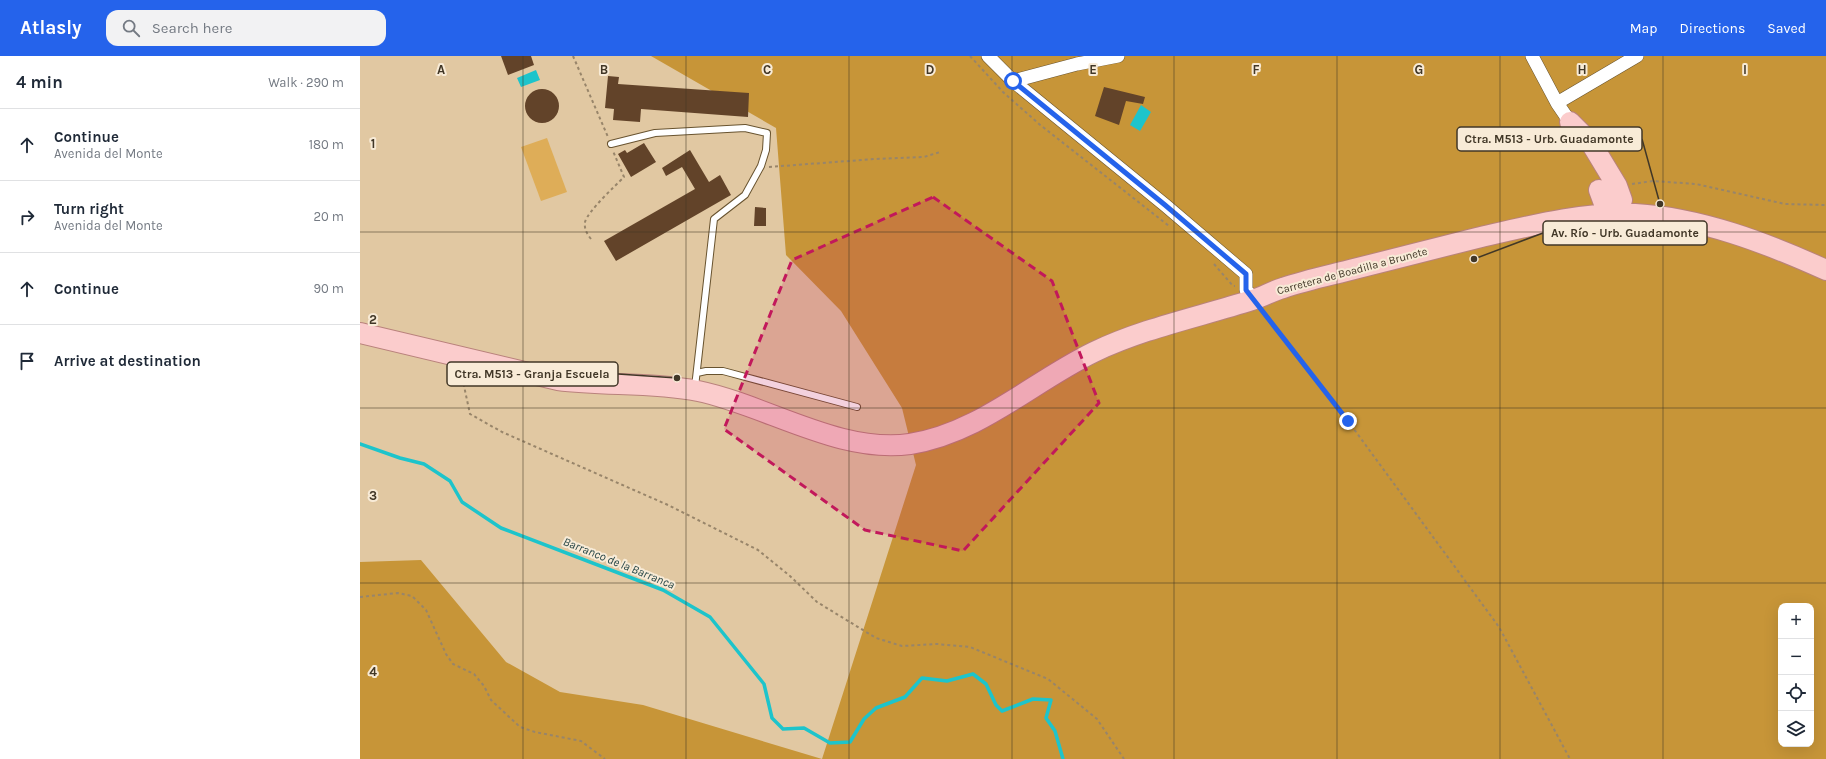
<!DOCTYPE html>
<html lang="en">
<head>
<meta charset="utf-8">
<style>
  :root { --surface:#fff; --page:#f2f2f3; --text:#1f2937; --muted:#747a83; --line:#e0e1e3; --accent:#2563eb }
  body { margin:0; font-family:Karla,sans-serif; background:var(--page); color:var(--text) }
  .controls { position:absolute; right:12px; bottom:12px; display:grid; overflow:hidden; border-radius:8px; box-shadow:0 4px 16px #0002 }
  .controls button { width:36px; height:36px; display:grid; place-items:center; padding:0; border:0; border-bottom:1px solid var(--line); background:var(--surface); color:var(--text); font:20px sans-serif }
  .stop { position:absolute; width:12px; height:12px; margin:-9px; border:3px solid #2563eb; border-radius:50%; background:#fff }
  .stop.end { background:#2563eb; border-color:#fff; box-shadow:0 1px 4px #0008 }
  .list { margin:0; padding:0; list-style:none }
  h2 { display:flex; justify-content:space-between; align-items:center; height:52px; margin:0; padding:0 16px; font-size:17px }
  h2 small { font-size:13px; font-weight:400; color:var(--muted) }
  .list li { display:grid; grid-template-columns:26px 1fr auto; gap:12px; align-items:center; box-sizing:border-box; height:72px; padding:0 16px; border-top:1px solid var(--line) }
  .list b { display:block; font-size:15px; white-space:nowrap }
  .list p { margin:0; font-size:13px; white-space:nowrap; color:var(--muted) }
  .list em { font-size:13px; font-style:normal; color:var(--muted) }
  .icon { flex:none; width:22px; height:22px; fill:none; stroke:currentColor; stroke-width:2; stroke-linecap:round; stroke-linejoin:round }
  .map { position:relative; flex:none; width:1466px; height:703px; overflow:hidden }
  header { display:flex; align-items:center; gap:24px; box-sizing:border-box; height:56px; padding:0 20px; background:var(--accent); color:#fff }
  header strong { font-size:19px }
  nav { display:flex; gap:22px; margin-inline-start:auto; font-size:14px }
  .search { width:280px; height:36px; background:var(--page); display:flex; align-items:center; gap:10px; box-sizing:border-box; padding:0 14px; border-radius:12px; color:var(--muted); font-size:15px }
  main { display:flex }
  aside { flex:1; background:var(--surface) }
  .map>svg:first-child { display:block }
  .green { fill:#dead58 }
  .forest { fill:#c79538; fill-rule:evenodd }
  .water { fill:#1dc4cb }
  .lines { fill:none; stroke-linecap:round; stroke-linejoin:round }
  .stream { stroke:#1dc4cb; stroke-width:3.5 }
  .building { fill:#624329 }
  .lane-casing { stroke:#68532f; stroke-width:8 }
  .street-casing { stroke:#68532f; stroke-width:14 }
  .primary-casing { stroke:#b9827c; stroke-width:22 }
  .path { stroke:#98856a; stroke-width:2; stroke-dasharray:3 3; stroke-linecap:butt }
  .lane { stroke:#fff; stroke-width:6 }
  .street { stroke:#fff; stroke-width:13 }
  .primary { stroke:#fbcccc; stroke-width:20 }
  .route { stroke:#2563eb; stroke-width:5 }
  .marked { fill:#c2185b; fill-opacity:0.2; stroke:#c2185b; stroke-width:3; stroke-dasharray:8 5; stroke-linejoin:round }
  .grid { fill:none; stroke:#413727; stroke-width:1; stroke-opacity:0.55 }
  .labels { text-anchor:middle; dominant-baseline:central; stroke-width:4; stroke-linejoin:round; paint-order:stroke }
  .street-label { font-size:11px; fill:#413727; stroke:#f8ebd7 }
  .water-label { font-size:12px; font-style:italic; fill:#264546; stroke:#f8ebd7 }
  .grid-label { font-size:13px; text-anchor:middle; font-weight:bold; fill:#413727; stroke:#f8ebd7; stroke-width:4; stroke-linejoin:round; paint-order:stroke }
  .leader { fill:none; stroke:#413727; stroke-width:1.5 }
  .callout-dot { fill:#413727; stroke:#f8ebd7; stroke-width:1.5 }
  .callout { fill:#f8ebd7; stroke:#413727; stroke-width:1.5 }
  .callout-label { font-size:12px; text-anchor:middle; font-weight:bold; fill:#413727 }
</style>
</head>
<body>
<header>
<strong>Atlasly</strong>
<div class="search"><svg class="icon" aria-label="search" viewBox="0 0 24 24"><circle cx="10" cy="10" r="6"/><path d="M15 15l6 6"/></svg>Search here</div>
<nav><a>Map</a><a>Directions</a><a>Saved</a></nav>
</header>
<main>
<aside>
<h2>4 min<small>Walk · 290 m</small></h2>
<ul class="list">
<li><svg class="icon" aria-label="ahead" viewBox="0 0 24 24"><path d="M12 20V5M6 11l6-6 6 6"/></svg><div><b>Continue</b><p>Avenida del Monte</p></div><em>180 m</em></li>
<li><svg class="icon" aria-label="right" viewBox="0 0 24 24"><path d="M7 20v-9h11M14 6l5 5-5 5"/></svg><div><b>Turn right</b><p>Avenida del Monte</p></div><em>20 m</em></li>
<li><svg class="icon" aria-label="ahead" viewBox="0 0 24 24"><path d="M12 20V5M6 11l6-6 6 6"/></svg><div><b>Continue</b></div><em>90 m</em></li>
<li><svg class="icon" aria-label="arrive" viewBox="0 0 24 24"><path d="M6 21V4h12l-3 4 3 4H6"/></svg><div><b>Arrive at destination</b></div></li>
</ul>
</aside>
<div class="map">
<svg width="1466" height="703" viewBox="0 0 1466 703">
  <rect width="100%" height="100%" fill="#e1c8a2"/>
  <path class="green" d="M187 82 207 136 181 145 161 91Z"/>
  <path class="forest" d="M291 0H1466V703H0V506L61 504 146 606 200 636 283 649 462 703 556 409 542 352 481 255 426 199 416 72ZM1421 550H1451V688H1421Z"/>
  <path class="water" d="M176 14 180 24 161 31 157 22Z
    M781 49 791 56 780 75 770 69Z"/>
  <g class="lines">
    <path class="stream" d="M0 388 40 402 64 408 90 425 102 446 141 472 303 534 350 561 404 628 412 662 423 673 444 672 470 687 490 686 504 663 516 652 545 641 562 622 587 625 613 618 626 628 636 649 642 655 673 643 691 644 686 662 695 675 703 703"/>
  </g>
  <path class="building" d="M141 0H171L174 9 148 19Z
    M248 20 259 21 258 28 389 37 388 61 281 53 280 66 253 64 254 53 245 52Z
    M744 31 785 41 783 48 766 45 759 69 735 60Z
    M165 50a17 17 0 1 1 34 0a17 17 0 1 1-34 0Z
    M284 87 296 106 271 121 258 98 265 94 267 97Z
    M330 94 349 126 360 119 371 139 256 205 244 185 335 133 322 111 306 120 302 112Z
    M395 151 406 152V170H394Z"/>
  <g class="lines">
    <defs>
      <path id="lane" d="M251 88 295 77 385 72 407 77 406 94 401 110 385 139 354 163 335 331
        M337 317 346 315H363L497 351"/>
      <path id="street" d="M628 0 653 25 805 149 886 218V234L894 243
        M1172 0 1197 47 1210 66
        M653 25 717 8 758 0
        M1197 47 1277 0"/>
      <path id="primary" d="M1210 66 1231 87 1257 130 1262 144 1258 153 1245 163
        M1239 134 1246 153 1261 162
        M0 277 198 324C244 330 292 326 338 335 406 349 479 398 550 388 620 377 672 326 734 296 784 272 839 261 892 244 903 241 912 235 923 232 946 224 971 219 994 213 1035 203 1076 192 1117 182 1169 170 1221 156 1275 158 1342 162 1406 187 1466 214"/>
    </defs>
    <use href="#lane" class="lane-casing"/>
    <use href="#street" class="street-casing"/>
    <use href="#primary" class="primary-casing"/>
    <path class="path" d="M213 0 248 81
      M610 0 643 36 679 68 809 170
      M409 111 515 103 564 101 580 96
      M1272 128 1293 125 1336 128 1425 148 1466 149
      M231 183C227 178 224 173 225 166 228 155 255 130 264 121L253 95
      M854 208 873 230H875
      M903 255 988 365 1139 571 1210 703
      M101 316 110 358 142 376 308 449 398 494 430 520 457 546 516 582 542 590 577 588 610 591 688 623 737 663 764 703
      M0 541 38 537 52 540 66 554 86 598 93 608 114 618 124 630 131 644 160 671 175 676 221 685 245 703"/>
    <use href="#lane" class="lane"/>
    <use href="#street" class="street"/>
    <use href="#primary" class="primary"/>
  </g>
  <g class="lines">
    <path class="route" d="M653 25 805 149 886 218V234L988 365"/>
  </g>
  <path class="marked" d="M573 141 692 225 739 347 603 495 505 474 364 373 432 204Z"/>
  <path class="grid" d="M163 0V703M326 0V703M489 0V703M652 0V703M814 0V703M977 0V703M1140 0V703M1303 0V703M0 176H1466M0 352H1466M0 527H1466"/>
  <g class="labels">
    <g class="street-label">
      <text transform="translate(992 215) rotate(-15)">Carretera de Boadilla a Brunete</text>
    </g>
    <g class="water-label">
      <text transform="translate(259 507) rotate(22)">Barranco de la Barranca</text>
    </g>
  </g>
  <g class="grid-label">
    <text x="81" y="18">A</text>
    <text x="244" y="18">B</text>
    <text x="407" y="18">C</text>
    <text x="570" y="18">D</text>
    <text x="733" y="18">E</text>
    <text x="896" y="18">F</text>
    <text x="1059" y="18">G</text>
    <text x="1222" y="18">H</text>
    <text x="1385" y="18">I</text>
    <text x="13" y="92">1</text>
    <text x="13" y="268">2</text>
    <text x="13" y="444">3</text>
    <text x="13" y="620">4</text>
  </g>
  <path class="leader" d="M1300 148L1282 83M1114 203L1183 177M317 322L258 318"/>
  <g class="callout-dot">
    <circle cx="1300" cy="148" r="4"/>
    <circle cx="1114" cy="203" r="4"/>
    <circle cx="317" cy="322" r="4"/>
  </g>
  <g class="callout">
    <rect x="1097" y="71" width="185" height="24" rx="4"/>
    <rect x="1183" y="165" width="164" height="24" rx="4"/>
    <rect x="87" y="306" width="171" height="24" rx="4"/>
  </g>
  <g class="callout-label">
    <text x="1189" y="87">Ctra. M513 - Urb. Guadamonte</text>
    <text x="1265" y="181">Av. Río - Urb. Guadamonte</text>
    <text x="172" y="322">Ctra. M513 - Granja Escuela</text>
  </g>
</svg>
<div class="controls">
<button>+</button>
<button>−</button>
<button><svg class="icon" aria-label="locate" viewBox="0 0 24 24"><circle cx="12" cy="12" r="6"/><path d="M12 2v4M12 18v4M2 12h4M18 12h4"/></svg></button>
<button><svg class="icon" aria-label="layers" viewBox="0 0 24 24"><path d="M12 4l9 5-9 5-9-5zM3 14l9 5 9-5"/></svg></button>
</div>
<div class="stop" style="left:653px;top:25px"></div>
<div class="stop end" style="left:988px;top:365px"></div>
</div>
</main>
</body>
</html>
